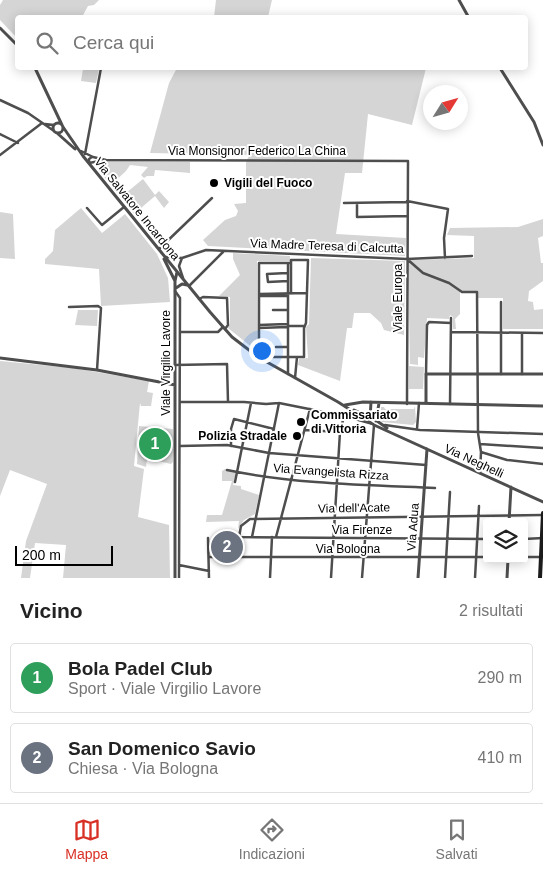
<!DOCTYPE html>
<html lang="it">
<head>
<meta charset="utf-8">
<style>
  :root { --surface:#fff; --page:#f2f2f2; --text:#222; --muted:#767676; --line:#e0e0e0; --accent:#d93025 }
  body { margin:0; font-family:Helvetica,sans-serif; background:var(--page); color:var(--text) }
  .controls { position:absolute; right:15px; bottom:15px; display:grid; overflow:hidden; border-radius:5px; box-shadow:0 2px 12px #0003 }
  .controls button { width:45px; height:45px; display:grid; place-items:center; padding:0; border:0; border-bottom:1px solid var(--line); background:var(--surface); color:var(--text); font:25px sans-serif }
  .compass { position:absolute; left:423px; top:85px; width:45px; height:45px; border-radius:50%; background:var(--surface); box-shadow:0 2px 12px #0003; rotate:53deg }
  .scale { position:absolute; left:15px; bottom:12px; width:98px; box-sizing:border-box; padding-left:5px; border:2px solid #000; border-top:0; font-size:14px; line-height:18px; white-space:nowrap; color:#000; -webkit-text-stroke:4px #fff; paint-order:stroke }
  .you { position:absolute; left:261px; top:350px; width:18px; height:18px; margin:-12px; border:4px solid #fff; border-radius:50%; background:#1a73e8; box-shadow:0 0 0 8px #1a73e833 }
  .badge { display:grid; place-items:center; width:32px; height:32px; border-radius:50%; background:var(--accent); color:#fff; font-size:16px; font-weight:700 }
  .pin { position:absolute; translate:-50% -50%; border:2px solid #fff; box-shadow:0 1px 5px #0006 }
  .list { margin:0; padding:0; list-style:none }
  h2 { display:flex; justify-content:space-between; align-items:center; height:65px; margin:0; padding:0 20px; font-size:21px }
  h2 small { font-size:16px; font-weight:400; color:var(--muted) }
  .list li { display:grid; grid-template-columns:32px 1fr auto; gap:15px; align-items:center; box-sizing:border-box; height:70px; margin:0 10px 10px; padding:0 10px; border:1px solid var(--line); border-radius:5px }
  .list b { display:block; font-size:19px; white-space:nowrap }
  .list p { margin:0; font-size:16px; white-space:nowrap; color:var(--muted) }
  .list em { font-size:16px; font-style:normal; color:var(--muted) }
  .icon { flex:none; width:28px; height:28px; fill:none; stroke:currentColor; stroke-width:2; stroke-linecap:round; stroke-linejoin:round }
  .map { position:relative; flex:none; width:543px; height:578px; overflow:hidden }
  .search { position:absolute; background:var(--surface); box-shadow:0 2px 12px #0003; left:15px; right:15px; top:15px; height:55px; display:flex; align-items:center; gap:12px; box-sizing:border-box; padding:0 18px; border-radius:5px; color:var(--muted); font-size:19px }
  .sheet { height:225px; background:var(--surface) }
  nav { display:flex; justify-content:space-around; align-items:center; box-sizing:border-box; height:70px; border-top:1px solid var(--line); background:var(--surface); font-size:14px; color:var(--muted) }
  nav a { display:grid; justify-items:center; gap:2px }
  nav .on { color:var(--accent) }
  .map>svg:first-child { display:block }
  .green { fill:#d5d5d5 }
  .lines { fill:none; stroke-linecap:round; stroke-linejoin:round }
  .minor { stroke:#4e4e4e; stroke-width:2.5 }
  .tertiary { stroke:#4e4e4e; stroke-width:3 }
  .secondary { stroke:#1b1b1b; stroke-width:4 }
  .poi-dot { fill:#000; stroke:#fff; stroke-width:2 }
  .labels { text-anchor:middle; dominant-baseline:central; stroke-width:4; stroke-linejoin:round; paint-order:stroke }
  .street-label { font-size:12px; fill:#000; stroke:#fff }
  .poi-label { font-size:12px; font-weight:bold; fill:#000; stroke:#fff; text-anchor:start }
</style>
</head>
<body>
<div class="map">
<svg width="543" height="578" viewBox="0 0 543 578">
  <rect width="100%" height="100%" fill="#fff"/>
  <path class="green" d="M3 0H99L94 5 88 6 82 17 18 18 17 38 0 20V5Z
    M216 0H272L268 17H214Z
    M41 68H93L99 69 96 83 81 81 83 69Z
    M177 68H426L412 125 368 114 362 173H345L336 234 406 238 405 256 208 246 203 240 225 220 236 216 238 211 234 204 246 203V163L249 155 150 153 169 83Z
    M106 161 190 162V173L155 170 154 176H147L144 178 141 175 148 167 130 165 126 171 111 185 99 171 100 164Z
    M143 179 155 195 159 191 169 202 164 208 155 196 134 214 121 197Z
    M81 208 102 233 125 214 157 254 168 278 170 302 101 306 99 269 45 264V259L53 251 55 230Z
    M0 212 13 214 15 259 0 258Z
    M543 219V236L538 238 541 263H543V281L529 291 528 301 533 302 534 310 543 309V329H503V298H478V293L460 292V314L455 319 456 329H453V317L450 315 449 319 427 318 424 358 418 357V365L410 364 408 263 411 260 474 258V236L447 235 450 228 518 227Z
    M233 253 290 256V261H257L258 352 228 328 230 324V297L219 296 240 275 233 259Z
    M311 258 405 261 404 335 384 330 381 323 370 313H354L352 328H347L340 381 298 365 299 359 308 358 306 327 309 324Z
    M78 310H98L97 326 75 325Z
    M0 361 73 368 149 381 147 392 153 393 151 406H141L140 403 134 466 144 469 138 517 169 525 170 578H63L66 545 35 543 30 578H21L26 541 47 484 10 470 0 496Z
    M409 366 424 367 423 389H409Z
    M415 406 416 422 413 425 382 422 381 421V407H384L385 409H414Z
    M139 426 173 429V462L171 464 150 459H147L146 467 137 464Z
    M225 469 236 472 233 485 241 486V489L259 495 255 514 244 520 238 529 239 521 206 522 207 515H222L232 481H222V471Z"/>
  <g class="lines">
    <path class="minor" d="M0 100 28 113 54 131
      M45 124 54 125
      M0 134 18 143
      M81 151 93 157 106 160 408 161 407 404
      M85 154 101 68
      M0 155 42 123
      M92 157 89 159V163L105 160
      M407 201 448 209 444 238 445 258
      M344 203 407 202
      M357 203V217L407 216
      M87 208 102 225 124 207
      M159 249 212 198
      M166 257 182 258 206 250 407 259 472 256
      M182 258 179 266 183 278
      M407 259 423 273 449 283 462 292H477L478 433 481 452 480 473
      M288 263V374
      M287 273 267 274 268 282 288 281
      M189 286 223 252
      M175 291 180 298 179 578
      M259 294 307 293
      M259 296H288
      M199 299 203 297 227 298 228 325 225 329
      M69 307 98 306 101 308 97 370
      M273 310H288
      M259 325 287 324
      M288 326H304
      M259 328 287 327
      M180 332H218L223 327
      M451 332 543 333
      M276 347H288
      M259 353V263H291
      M267 357H304V328L306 323 308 260H291V293
      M175 365 227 364 228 402
      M426 374 427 325 429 322 451 323
      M501 374V302
      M522 374V333
      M295 378 297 357
      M180 402H244L266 404 279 403 344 416 373 424
      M450 404 451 318
      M385 425 420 430 543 434
      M417 429 419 403
      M305 430 340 432
      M480 444 543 448
      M180 446 227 445 269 453 426 465
      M231 446V429L234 419 274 429
      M481 452 507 460 543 464
      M227 470C294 484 366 485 435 488
      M235 482 251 403
      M238 537 487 539
      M239 537 241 526 250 519 542 515
      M252 537 279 403
      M276 537 310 409
      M208 538 209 578
      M524 539 543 538
      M209 557H487
      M524 557H543
      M179 565 209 571
      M270 578 272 537
      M331 578 340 432 344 416
      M362 578 374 425
      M445 578 450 492
      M475 578 479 506"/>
    <path class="tertiary" d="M459 0 469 18
      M0 28 18 46
      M35 68 62 125
      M500 68 534 122 543 145
      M53 128a5 5 0 1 1 10 0a5 5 0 1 1-10 0Z
      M63 127 83 156 161 252 210 312 232 337 258 357 338 402 371 423
      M57 133 75 149
      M164 259 175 281
      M176 288 182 284 187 285
      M0 358 97 370 175 385
      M426 403V374H543
      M345 405 363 402 543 406
      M354 410 373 419
      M370 419 371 402
      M376 421 379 403
      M377 421 387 428
      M374 425 543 502
      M509 522 511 487
      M175 578V281L177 272
      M418 578 427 449
      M507 578 508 559"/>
    <path class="secondary" d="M540 578 543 513"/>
  </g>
  <g class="poi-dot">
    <circle cx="214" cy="183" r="5"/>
    <circle cx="301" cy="422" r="5"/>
    <circle cx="297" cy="436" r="5"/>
  </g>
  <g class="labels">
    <g class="street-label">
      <text x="257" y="151">Via Monsignor Federico La China</text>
      <text transform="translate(137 209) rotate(51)">Via Salvatore Incardona</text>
      <text transform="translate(327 246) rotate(2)">Via Madre Teresa di Calcutta</text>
      <text transform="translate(398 298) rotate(-90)">Viale Europa</text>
      <text transform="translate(166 363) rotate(-90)">Viale Virgilio Lavore</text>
      <text transform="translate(474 461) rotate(25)">Via Neghelli</text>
      <text transform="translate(331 472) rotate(4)">Via Evangelista Rizza</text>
      <text transform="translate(354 508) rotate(-1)">Via dell'Acate</text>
      <text transform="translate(413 527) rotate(-86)">Via Adua</text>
      <text x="362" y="530">Via Firenze</text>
      <text x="348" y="549">Via Bologna</text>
    </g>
    <g class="poi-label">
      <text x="224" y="183">Vigili del Fuoco</text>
      <text x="311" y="415">Commissariato<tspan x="311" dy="14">di Vittoria</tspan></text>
      <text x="287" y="436" text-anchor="end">Polizia Stradale</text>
    </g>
  </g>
</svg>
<div class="controls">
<button><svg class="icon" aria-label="layers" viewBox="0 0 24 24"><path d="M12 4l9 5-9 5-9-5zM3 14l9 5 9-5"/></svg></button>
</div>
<svg class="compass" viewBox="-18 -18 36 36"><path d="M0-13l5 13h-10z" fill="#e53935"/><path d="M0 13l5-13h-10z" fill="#767676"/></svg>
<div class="scale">200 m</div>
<div class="you"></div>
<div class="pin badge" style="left:155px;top:444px;background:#2e9e5b">1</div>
<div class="pin badge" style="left:227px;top:547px;background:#6b7280">2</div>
<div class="search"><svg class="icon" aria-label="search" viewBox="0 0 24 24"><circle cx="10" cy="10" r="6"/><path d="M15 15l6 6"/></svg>Cerca qui</div>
</div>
<section class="sheet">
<h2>Vicino<small>2 risultati</small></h2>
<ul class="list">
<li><span class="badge" style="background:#2e9e5b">1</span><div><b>Bola Padel Club</b><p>Sport · Viale Virgilio Lavore</p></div><em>290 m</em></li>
<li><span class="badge" style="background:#6b7280">2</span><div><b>San Domenico Savio</b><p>Chiesa · Via Bologna</p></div><em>410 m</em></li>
</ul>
</section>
<nav>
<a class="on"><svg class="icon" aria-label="map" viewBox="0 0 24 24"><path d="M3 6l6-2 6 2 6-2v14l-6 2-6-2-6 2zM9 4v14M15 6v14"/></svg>Mappa</a>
<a><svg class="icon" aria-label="directions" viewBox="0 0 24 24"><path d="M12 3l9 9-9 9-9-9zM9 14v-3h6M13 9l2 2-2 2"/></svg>Indicazioni</a>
<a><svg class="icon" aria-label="saved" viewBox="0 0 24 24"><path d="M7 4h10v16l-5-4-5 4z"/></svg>Salvati</a>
</nav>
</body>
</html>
